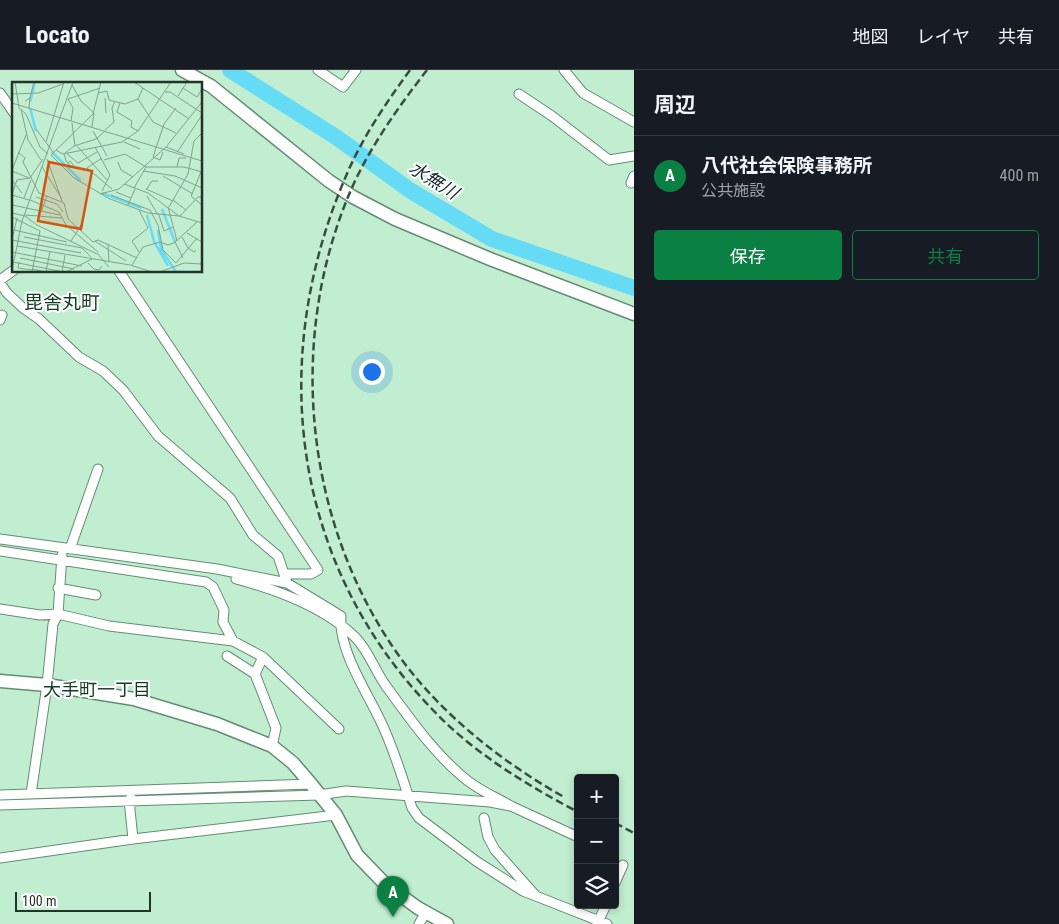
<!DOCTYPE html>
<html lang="ja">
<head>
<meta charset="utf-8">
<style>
  :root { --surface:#171b24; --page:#242831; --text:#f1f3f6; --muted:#9ea1a6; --line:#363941; --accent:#0b8043 }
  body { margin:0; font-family:"Roboto Condensed","Noto Sans JP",sans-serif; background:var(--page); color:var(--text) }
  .controls { position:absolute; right:15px; bottom:15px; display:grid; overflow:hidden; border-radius:5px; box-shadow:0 2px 8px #0003 }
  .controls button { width:45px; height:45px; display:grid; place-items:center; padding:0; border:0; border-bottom:1px solid var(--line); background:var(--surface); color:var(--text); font:25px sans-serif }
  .scale { position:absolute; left:15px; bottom:12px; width:136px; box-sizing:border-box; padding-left:5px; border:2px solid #223428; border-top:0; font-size:14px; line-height:18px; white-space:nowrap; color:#223428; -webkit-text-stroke:4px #fff; paint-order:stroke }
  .you { position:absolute; left:371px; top:301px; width:18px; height:18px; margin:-12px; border:4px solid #fff; border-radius:50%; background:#1a73e8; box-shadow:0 0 0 8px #1a73e833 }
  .badge { display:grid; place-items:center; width:32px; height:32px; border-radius:50%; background:var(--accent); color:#fff; font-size:16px; font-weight:700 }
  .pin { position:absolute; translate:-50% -41px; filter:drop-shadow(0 1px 2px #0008) }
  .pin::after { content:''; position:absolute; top:26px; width:18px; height:15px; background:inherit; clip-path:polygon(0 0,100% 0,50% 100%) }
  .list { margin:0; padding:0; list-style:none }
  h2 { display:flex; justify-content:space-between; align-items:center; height:65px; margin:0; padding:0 20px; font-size:21px }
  h2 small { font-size:16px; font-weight:400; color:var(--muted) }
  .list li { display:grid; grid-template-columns:32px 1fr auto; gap:15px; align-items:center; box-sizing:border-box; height:80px; padding:0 20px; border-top:1px solid var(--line) }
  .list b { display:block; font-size:19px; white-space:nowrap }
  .list p { margin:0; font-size:16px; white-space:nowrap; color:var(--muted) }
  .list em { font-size:16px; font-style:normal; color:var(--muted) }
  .actions { display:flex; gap:10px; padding:15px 20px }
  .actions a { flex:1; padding:11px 0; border:1px solid var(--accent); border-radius:5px; text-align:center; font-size:18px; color:var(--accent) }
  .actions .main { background:var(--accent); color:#fff }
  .icon { flex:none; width:28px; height:28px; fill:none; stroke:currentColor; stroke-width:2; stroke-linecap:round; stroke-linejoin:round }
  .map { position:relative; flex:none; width:634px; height:854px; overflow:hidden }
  header { display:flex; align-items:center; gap:30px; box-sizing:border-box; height:70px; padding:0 25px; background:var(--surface); border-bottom:1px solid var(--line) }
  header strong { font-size:24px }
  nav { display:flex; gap:28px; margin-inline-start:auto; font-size:18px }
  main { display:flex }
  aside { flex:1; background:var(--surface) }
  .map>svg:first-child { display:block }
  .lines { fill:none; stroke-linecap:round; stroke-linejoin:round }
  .river { stroke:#66dbf6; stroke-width:16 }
  .street-casing { stroke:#638d72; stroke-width:11 }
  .secondary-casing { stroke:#638d72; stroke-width:15 }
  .street { stroke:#fff; stroke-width:9 }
  .secondary { stroke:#fff; stroke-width:12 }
  .rail { stroke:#384e40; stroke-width:2.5; stroke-dasharray:8 4; stroke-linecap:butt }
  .labels { text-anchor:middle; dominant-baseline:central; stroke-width:4; stroke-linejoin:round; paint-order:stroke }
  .water-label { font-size:18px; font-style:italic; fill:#182d32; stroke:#fff }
  .neighbourhood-label { font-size:18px; fill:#143c25; stroke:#fff }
  .quarter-label { font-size:19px; fill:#143c25; stroke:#fff }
  .inset-river { fill:none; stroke:#66dbf6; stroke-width:2.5 }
  .inset-road { fill:none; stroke:#81a38d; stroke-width:1 }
  .view { fill:#d4550f; fill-opacity:0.15; stroke:#d4550f; stroke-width:2.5 }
  .inset-edge { fill:none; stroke:#223428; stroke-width:2.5 }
</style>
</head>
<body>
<header>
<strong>Locato</strong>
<nav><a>地図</a><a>レイヤ</a><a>共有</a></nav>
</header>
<main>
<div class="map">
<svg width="634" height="854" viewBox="0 0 634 854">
  <rect width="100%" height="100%" fill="#c1edd0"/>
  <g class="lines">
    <path class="river" d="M230 0 336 67 411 121 492 169 634 218"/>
    <defs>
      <path id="street" d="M318 0 343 17 356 0
        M564 0 583 23 634 52
        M0 23 14 43
        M519 24 552 46 609 90 634 86
        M631 113 634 106
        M119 201 318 500 311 504H286
        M0 210 14 200
        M0 213 7 223 23 238 39 249 79 287 103 301 123 320 158 366 230 428 253 465 278 486 287 513
        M0 250 2 245
        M0 469 217 499 287 513 341 546C338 583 371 627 385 661 396 686 404 712 412 738L419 748 476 791 523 821 607 854
        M70 479 98 399
        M0 481 206 512 213 517 224 540 223 552 233 571
        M236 509C278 520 324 537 355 567 369 581 375 601 386 616 410 649 436 686 468 711 481 721 497 728 511 736
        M58 518 96 525
        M0 539 40 545 58 544 109 556 233 571 263 587 339 659
        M227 586 255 604 276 658 272 676
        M255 604 263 587
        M31 724 47 615 53 554 58 544 62 485
        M0 725 311 714
        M131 728 129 730 133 769
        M0 735 319 725 346 721 490 732 511 736 578 767
        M484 748 488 767 495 780 535 825
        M0 788 133 769 336 745
        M615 813 623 795
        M419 854 426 842
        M597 854 606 835"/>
      <path id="secondary" d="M182 0 211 16 329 111 353 127 395 149 490 189 634 244
        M0 611 47 615 134 629 217 654 272 676 293 693 311 714 336 745 357 785 385 814 418 838 447 854"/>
    </defs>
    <use href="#street" class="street-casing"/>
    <use href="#secondary" class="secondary-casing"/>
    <use href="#street" class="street"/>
    <use href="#secondary" class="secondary"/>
    <path class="rail" d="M410 0C386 33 362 68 346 106 267 289 291 492 431 638 472 682 525 714 578 742
      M427 0C400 35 374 71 355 111 284 265 303 458 405 594 446 648 505 694 564 727
      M615 753 634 763"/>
  </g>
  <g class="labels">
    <g class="water-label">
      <text transform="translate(434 110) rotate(32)">水無川</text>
    </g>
    <g class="neighbourhood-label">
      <text x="97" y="619">大手町一丁目</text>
    </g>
    <g class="quarter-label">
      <text x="62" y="232">毘舎丸町</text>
    </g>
  </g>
  <g transform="translate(12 12)">
    <rect width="190" height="190" fill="#c1edd0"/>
    <path class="inset-river" d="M18 20 23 0M18 26 24 49M40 70 69 99M90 111 130 126M150 127 163 160M135 133 142 159 156 184M146 148 149 167 164 190"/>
    <path class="inset-road" d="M3 0 7 26 14 32 28 65 36 72M89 0 81 32 39 73 62 96 98 117 136 131 167 134M122 0 177 37M60 3 69 19 82 31 80 45M171 6 185 15 190 7M153 10H158L190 31M86 11 95 9 97 18 113 22 126 17 131 6M0 12 26 11 51 2M166 14 175 0M18 16 22 0M93 16 94 31M56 17 88 6M56 17 61 26 59 39M126 17 141 40 164 51M13 19 18 16 17 26M0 21 190 79M108 21 105 30 120 39 119 45 126 49M9 27 16 58 29 78M60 41 63 64M24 47 41 70M93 48 102 40 100 26 103 19M81 49 95 74M34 60 52 0M112 60 128 67M65 64 95 98M83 65 98 93 90 109M154 65 172 72M44 68 51 72 110 60 126 49 159 0M166 69 190 33M6 70 13 76 11 80 27 111 52 121 56 137 81 160M151 70 148 78 141 75 152 42 164 26M53 71 62 64 84 57 93 49M52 72 54 79 56 81 60 86 62 84 58 79 56 81M55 72 66 81 85 70M90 76 75 86 100 107M35 77 50 119M92 78 113 72 134 85M106 80 109 88 121 95M30 85 50 117M165 85 167 76H174M0 88 14 53M0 89 17 96M131 89 163 94 190 106M189 90 179 114 190 123M151 94 181 112M0 98 10 111M112 102 136 111 167 134 190 141M122 106 134 85H172L190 90M134 107 161 119M134 108 140 99H146M104 110 119 116M0 112 5 98 18 96 31 77M88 112 107 107 154 65 190 20M0 113 17 118M99 113 138 128 146 143 151 168 164 181 185 156M135 114 146 133M24 115 45 122 51 130M12 116 19 98M18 118 47 130 54 143 86 170M161 118 174 128M0 123 48 133M116 123 123 107M156 125 165 159M157 125 176 92 182 59 190 51M127 128 136 146 120 159 127 170M29 130 35 114M0 131 13 134 25 143 85 172M13 133 50 136M147 133 152 149 161 145M168 134 186 115H190M0 135 28 149 20 190M2 148 55 160M175 151 190 160M12 155 70 166 79 175M170 155 176 166 182 170 184 168M0 158 69 171M0 158 5 136M59 159 69 143M83 159 114 179M81 160 86 158 125 176M163 160 171 176M96 163 97 180M5 164 10 139 61 0M0 170 70 184M85 171 97 185M8 176 62 187M1 180 52 190M7 180 6 186 20 188M76 181 82 187 87 188 90 184M120 183 131 165 148 160 156 163 162 161 185 140M20 187 34 190 38 169M0 188 5 164 118 183 140 190M50 190 53 173M54 190 80 177M148 190 172 181 190 182"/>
    <path class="view" d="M37 80 80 89 69 147 26 139Z"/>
    <rect width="190" height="190" class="inset-edge"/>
  </g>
</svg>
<div class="controls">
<button>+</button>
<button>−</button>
<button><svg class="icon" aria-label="layers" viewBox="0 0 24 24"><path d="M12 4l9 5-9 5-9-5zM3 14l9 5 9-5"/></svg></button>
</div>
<div class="scale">100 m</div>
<div class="you"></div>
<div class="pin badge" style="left:393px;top:847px">A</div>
</div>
<aside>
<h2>周辺<small></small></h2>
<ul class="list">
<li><span class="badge">A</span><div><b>八代社会保険事務所</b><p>公共施設</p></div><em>400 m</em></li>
</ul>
<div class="actions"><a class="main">保存</a><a>共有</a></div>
</aside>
</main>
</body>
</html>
